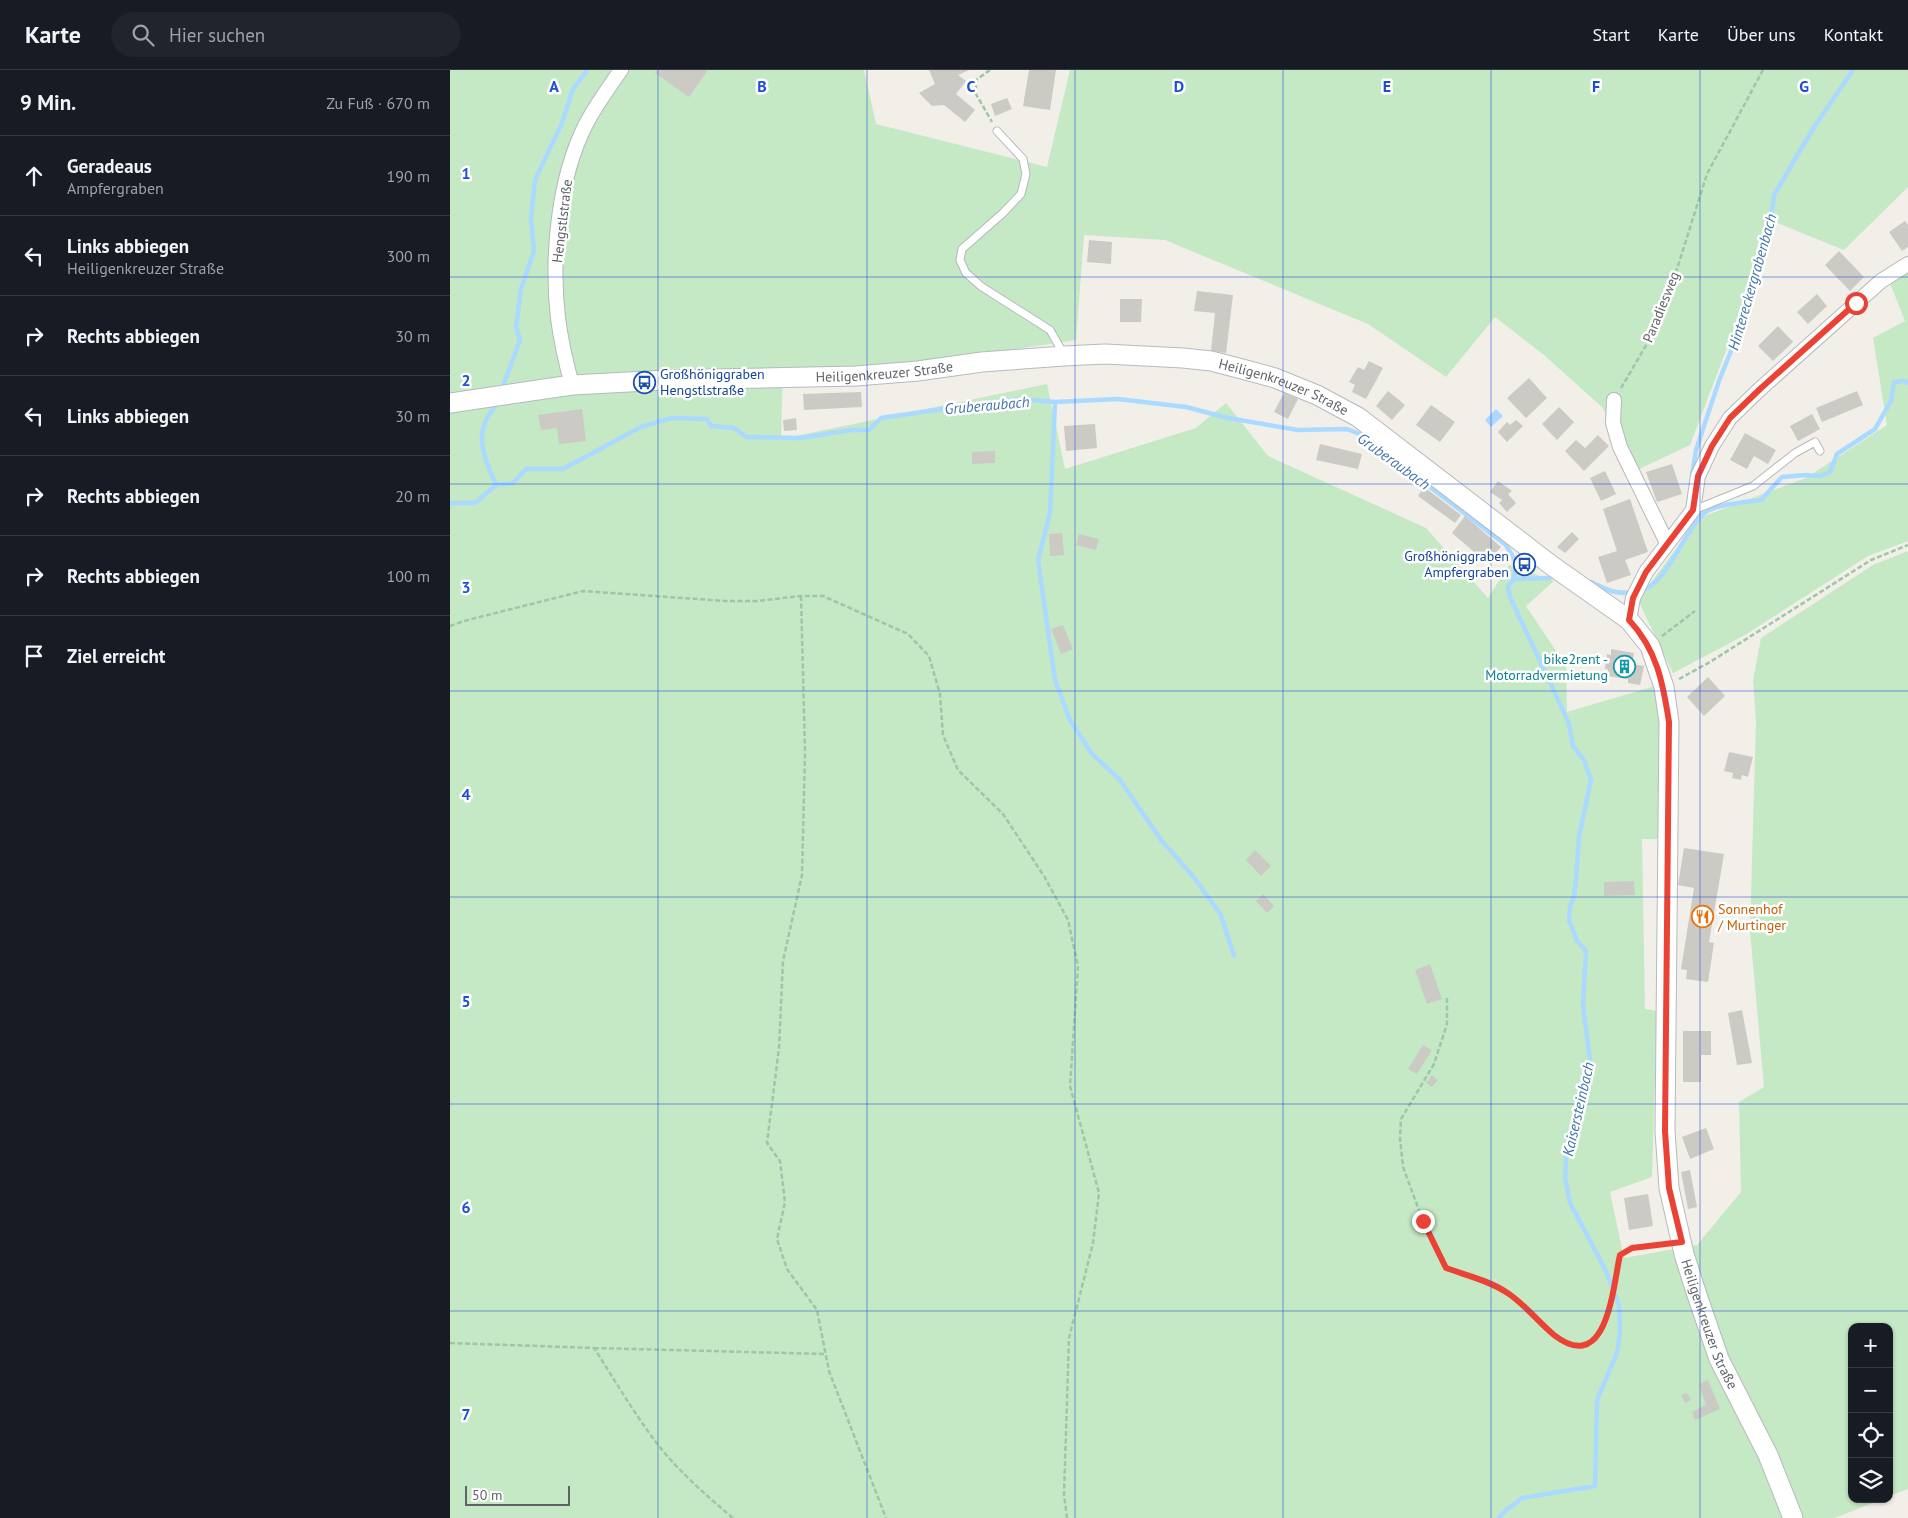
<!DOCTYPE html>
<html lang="de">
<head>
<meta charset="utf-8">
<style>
  :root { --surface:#171b24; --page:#20242c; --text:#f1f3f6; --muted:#9ea1a6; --line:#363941 }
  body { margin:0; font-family:"PT Sans",sans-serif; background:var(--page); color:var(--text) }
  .controls { position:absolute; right:15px; bottom:15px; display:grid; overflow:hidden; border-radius:10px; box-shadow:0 1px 4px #0004 }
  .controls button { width:45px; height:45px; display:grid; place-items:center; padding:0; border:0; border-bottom:1px solid var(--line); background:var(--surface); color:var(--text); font:25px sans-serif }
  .scale { position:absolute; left:15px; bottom:12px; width:105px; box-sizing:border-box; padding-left:5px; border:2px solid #5f6368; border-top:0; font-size:14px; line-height:18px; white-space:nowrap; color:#5f6368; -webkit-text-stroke:4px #fff; paint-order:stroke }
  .stop { position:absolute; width:15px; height:15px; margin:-11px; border:4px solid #ea4335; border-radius:50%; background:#fff }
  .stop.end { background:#ea4335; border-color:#fff; box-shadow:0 1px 5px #0008 }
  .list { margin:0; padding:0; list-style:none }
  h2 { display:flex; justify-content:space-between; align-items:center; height:65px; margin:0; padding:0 20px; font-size:21px }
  h2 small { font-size:16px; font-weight:400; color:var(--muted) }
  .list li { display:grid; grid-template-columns:32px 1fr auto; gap:15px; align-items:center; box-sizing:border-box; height:80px; padding:0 20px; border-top:1px solid var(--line) }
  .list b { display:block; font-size:19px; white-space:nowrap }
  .list p { margin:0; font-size:16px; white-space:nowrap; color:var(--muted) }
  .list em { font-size:16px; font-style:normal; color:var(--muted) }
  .icon { flex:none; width:28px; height:28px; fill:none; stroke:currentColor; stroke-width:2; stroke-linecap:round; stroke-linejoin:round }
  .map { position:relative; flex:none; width:1458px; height:1448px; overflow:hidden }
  header { display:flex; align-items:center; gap:30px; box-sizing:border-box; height:70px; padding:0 25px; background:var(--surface); border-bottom:1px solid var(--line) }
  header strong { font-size:24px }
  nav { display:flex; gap:28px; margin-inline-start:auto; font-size:18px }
  .search { width:350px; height:45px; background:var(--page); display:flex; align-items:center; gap:12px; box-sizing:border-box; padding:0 18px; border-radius:28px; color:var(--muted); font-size:19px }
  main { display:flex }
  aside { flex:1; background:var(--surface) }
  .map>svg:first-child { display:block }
  .green { fill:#c5e8c5 }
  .water { fill:#aadaff }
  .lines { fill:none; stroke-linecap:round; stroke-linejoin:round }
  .stream { stroke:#aadaff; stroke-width:4.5 }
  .building { fill:#cccac5 }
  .lane-casing { stroke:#b5b8bc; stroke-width:9 }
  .street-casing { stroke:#b5b8bc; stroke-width:16 }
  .secondary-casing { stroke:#b6babf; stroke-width:21 }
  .path { stroke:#9cc7a9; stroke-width:2.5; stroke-dasharray:5 2.5; stroke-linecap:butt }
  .lane { stroke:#fff; stroke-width:7 }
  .street { stroke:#fff; stroke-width:14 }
  .secondary { stroke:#fff; stroke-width:19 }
  .route { stroke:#ea4335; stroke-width:6 }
  .grid { fill:none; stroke:#1d4ed8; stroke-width:1; stroke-opacity:0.55 }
  .labels { text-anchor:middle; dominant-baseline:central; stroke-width:5; stroke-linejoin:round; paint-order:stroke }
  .street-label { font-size:14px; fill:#5f6368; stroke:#fff }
  .transit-label { font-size:14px; fill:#164399; stroke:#fff; text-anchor:start }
  .culture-label { font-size:14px; fill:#0d838f; stroke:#fff; text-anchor:end }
  .food-label { font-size:14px; fill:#c56008; stroke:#fff; text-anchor:start }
  .water-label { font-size:15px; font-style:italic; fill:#4174aa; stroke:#fff }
  .grid-label { font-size:16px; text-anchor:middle; font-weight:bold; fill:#1d4ed8; stroke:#fff; stroke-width:5; stroke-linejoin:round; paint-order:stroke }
</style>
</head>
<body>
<header>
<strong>Karte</strong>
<div class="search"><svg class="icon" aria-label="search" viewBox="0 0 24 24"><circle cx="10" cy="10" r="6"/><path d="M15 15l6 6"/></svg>Hier suchen</div>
<nav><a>Start</a><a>Karte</a><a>Über uns</a><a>Kontakt</a></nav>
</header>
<main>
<aside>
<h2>9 Min.<small>Zu Fuß · 670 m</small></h2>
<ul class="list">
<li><svg class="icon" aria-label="ahead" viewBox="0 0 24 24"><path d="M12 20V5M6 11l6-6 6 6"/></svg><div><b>Geradeaus</b><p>Ampfergraben</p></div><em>190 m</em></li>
<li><svg class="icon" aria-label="left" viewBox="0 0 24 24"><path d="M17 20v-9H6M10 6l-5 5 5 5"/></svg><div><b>Links abbiegen</b><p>Heiligenkreuzer Straße</p></div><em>300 m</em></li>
<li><svg class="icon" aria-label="right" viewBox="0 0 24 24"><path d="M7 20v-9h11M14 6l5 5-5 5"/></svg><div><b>Rechts abbiegen</b></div><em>30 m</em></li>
<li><svg class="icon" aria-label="left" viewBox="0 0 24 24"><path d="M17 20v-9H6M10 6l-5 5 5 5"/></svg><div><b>Links abbiegen</b></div><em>30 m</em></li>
<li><svg class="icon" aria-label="right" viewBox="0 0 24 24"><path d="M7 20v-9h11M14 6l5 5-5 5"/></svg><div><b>Rechts abbiegen</b></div><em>20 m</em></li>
<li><svg class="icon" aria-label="right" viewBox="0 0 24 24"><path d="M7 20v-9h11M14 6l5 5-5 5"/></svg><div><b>Rechts abbiegen</b></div><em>100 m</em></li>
<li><svg class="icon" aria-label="arrive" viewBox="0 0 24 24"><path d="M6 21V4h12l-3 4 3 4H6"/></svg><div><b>Ziel erreicht</b></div></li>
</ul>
</aside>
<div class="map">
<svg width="1458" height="1448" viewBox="0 0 1458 1448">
  <rect width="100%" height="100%" fill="#f1efe8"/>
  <path class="green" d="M0 0H414L426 54 597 97 620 0H1458V117L1394 180 1325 152 1240 375 1187 400 1152 337 1094 285 1045 247 996 307 918 254 715 170 634 165 626 270 473 293 333 300 331 369 597 314 615 399 746 358 776 333 818 386 976 458 1038 528 1059 495 1104 511 1076 536 1116 596 1117 642 1205 616 1210 651 1213 769H1192L1195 939 1207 941 1202 1107 1160 1122 1174 1188 1247 1175 1291 1122 1289 1032 1314 1017 1300 861 1306 651 1303 610 1311 568 1423 495 1458 481V1419L1439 1426V1257H1402V1429H1432L1385 1448H0Z
    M1458 201V471L1418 486 1295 565 1223 603 1188 530 1249 448 1356 408 1437 355 1423 268 1455 251 1440 213Z"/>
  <path class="water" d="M1046 339 1053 346 1041 357 1035 350Z"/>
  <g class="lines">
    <path class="stream" d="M52 319 70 270 66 257 71 219 84 181 81 148 85 110 112 53 123 19 137 0
      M605 332 600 443 588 490 605 610 620 650 642 684 670 710 711 770 742 805 771 845 784 886
      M1242 405 1246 380 1269 311 1293 251 1311 184 1320 158 1324 125 1364 57 1403 0
      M46 415C37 394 25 370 37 348 41 342 45 338 47 331
      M0 433H25L46 415 63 413 76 399H113L191 357 221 348 257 349 261 356 284 358 296 367 350 368 401 360H419L431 348 513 336 571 329 605 332 668 329 736 337 778 348 848 360 897 359 912 365 1056 475 1066 492 1064 509 1100 508
      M1141 512C1155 519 1166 525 1182 522
      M1190 521C1215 517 1234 462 1252 445 1262 434 1296 432 1311 430L1332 407 1356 405 1370 406 1380 402 1387 384 1425 359 1441 331 1444 312 1455 311 1458 313
      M1049 1448 1054 1442 1072 1428 1145 1416 1147 1330 1167 1283 1170 1263 1169 1235 1156 1201 1120 1133 1115 1107 1117 1072 1127 1047 1140 990 1133 935 1136 881 1127 871 1119 850 1120 837 1124 827 1126 808 1129 766 1141 710 1134 690 1123 676 1119 654 1105 623 1060 527 1058 516 1064 509"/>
  </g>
  <path class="building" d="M207 0H258L239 27 205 3Z
    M479 0H519L508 5 516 11 506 24 525 40 515 52 494 35 482 36 469 23 485 14Z
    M579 0H606L600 40 573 36Z
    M557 28 562 39 545 46 541 34Z
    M1455 151 1458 155V177L1452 181 1439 162Z
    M639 170 662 172 661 194 637 192Z
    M1389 181 1414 207 1400 221 1375 195Z
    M747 221 783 225 776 283 761 281 765 243 744 241Z
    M1367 224 1377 236 1358 254 1347 242Z
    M670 229H692L691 252H670Z
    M1328 256 1343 272 1323 291 1308 276Z
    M919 291 933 298 916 329 902 322 905 315 899 312 908 297 914 300Z
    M1079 308 1097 328 1076 348 1057 328Z
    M938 321 955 335 942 350 926 336Z
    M1407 321 1413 335 1372 352 1366 338Z
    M411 322 412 337 354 340 353 324Z
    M834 323 848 329 838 349 824 342Z
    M981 335 1005 352 990 372 966 355Z
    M1109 337 1124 352 1107 370 1092 354Z
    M132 339 136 371 109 374 107 358 91 360 88 345Z
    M1362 344 1370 359 1348 371 1340 356Z
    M346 348 347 360 334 361 333 350Z
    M1066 350 1073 356 1057 372 1048 362 1057 352 1060 355Z
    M645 354 647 378 616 381 614 356Z
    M1295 363 1326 380 1318 394 1304 386 1297 399 1280 390Z
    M1148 365 1159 376 1134 401 1115 381 1126 370 1135 378Z
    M870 374 912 384 908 399 866 390Z
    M545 381V393L522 394V382Z
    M1222 394 1232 424 1207 432 1196 402Z
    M1155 401 1166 424 1151 431 1140 408Z
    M1048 411 1062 421 1058 424 1066 433 1057 442 1049 433 1052 430 1040 422Z
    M974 417 1011 445 1005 453 968 426Z
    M1180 429 1198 482 1175 490 1181 505 1157 513 1148 487 1167 481 1153 439Z
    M1015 446 1051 477 1037 493 1002 463Z
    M1122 462 1129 469 1115 483 1107 477Z
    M612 463 614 485 600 486 599 464Z
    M629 464 649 469 646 480 626 475Z
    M613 555 623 579 611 584 601 559Z
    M1161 579 1184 583 1182 594 1194 596 1190 615 1178 613V609L1157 606 1158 599H1155L1157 584 1161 585Z
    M1258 607 1275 626 1254 646 1237 627Z
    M1279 682 1303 687 1298 707 1292 705 1291 710 1282 708 1283 703 1274 701Z
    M1234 778 1274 784 1259 872 1264 873 1258 912 1236 909 1237 900 1231 899 1244 818 1228 815Z
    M805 780 821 796 811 806 796 790Z
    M1184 811 1185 825 1154 826V812Z
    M813 824 824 836 817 843 806 831Z
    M980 894 992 929 977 934 965 900Z
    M1292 940 1302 993 1287 995 1278 943Z
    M1233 961H1261V985H1251V1012H1233Z
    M973 975 982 980 967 1004 958 999Z
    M982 1005 988 1010 982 1017 976 1013Z
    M1256 1058 1264 1079 1240 1089 1232 1067Z
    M1240 1100 1247 1137 1238 1139 1231 1102Z
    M1198 1124 1203 1156 1179 1160 1174 1128Z
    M1258 1310 1270 1339 1245 1350 1242 1342 1256 1335 1249 1314Z
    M1237 1323 1241 1330 1235 1333 1231 1325Z"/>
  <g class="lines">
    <defs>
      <path id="lane" d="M547 61 573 89 576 104 571 124 553 143 512 179 510 190 516 203 532 217 600 260 613 283
        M1244 440 1303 416 1345 383 1365 372 1370 381"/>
      <path id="street" d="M122 315C116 293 111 271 108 248 101 187 108 109 136 54 146 35 159 17 171 0
        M1164 330 1163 353 1170 377 1217 473
        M1179 550 1183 528 1196 502 1243 440 1248 406 1262 376 1280 348 1310 319 1431 211 1458 194"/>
      <g id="secondary">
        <path id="s1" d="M0 333 122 315 216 310 406 306 468 301 532 292 614 286 655 284 733 288 761 291 792 299 825 308 867 325 908 347 1101 495 1179 550 1200 576 1214 617 1219 652 1215 1061 1219 1118 1234 1184 1247 1225 1269 1289 1318 1385 1343 1448"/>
      </g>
    </defs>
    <use href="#lane" class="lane-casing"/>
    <use href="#street" class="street-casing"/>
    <use href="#secondary" class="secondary-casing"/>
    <path class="path" d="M540 0 526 10V24L542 52
      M1171 318 1198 272 1221 218 1257 104 1313 0
      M351 526 355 682 352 805 333 891 329 978 317 1073 330 1091 335 1132 327 1169 337 1199 367 1240 379 1301 436 1448
      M0 556 14 551 133 521 275 531H307L351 526H373L458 564 479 586 490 624 493 665 508 700 553 744 594 806 618 850 628 896 620 1016 649 1123 643 1173 619 1268 614 1425 617 1448
      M1212 566 1245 541
      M1229 609 1260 592 1421 490 1458 475
      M997 928V954L984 994 951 1049 950 1068 953 1097 973 1151 995 1198C1015 1205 1038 1210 1056 1222 1073 1232 1088 1252 1104 1265 1158 1307 1163 1215 1170 1185L1181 1178 1216 1174
      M0 1273 144 1278C168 1315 190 1354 218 1387 238 1409 260 1429 283 1448
      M144 1278 375 1284"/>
    <use href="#lane" class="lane"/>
    <use href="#street" class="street"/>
    <use href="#secondary" class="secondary"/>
  </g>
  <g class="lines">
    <path class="route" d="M973 1151 996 1198C1015 1205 1038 1210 1056 1222 1074 1233 1088 1252 1104 1265 1158 1307 1163 1215 1170 1185L1182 1178 1232 1172 1219 1118 1215 1061 1219 652C1213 613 1207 580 1179 550L1183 528 1196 502 1243 440 1248 406 1262 376 1280 348 1310 319 1406 233"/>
  </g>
  <path class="grid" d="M208 0V1448M417 0V1448M625 0V1448M833 0V1448M1041 0V1448M1250 0V1448M0 207H1458M0 414H1458M0 621H1458M0 827H1458M0 1034H1458M0 1241H1458"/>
  <defs>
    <symbol id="bus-ring" viewBox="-11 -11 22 22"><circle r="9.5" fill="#fff" stroke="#1a4fb4" stroke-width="1.5"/><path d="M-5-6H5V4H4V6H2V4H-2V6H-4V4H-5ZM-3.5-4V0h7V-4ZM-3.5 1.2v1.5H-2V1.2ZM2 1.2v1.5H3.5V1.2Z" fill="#1a4fb4"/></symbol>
    <symbol id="building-ring" viewBox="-11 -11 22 22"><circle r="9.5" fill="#fff" stroke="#0f9aa8" stroke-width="1.5"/><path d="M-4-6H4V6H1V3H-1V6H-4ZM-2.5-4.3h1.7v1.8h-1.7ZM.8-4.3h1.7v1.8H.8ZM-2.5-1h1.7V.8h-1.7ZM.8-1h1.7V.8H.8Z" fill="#0f9aa8"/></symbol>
    <symbol id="restaurant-ring" viewBox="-11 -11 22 22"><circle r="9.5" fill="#fff" stroke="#e8710a" stroke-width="1.5"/><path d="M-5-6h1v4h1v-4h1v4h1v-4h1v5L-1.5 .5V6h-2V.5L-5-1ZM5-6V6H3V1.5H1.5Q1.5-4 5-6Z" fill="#e8710a"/></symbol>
  </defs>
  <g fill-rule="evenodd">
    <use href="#bus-ring" x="182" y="300" width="25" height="25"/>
    <use href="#bus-ring" x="1062" y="482" width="25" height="25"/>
    <use href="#building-ring" x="1162" y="584" width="25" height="25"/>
    <use href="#restaurant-ring" x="1240" y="834" width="25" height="25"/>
  </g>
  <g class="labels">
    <g class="street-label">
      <text transform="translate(112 151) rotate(-83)">Hengstlstraße</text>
      <text transform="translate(1211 237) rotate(-68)">Paradiesweg</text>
      <text stroke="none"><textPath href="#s1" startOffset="436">Heiligenkreuzer Straße</textPath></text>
      <text stroke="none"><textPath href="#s1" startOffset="841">Heiligenkreuzer Straße</textPath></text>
      <text stroke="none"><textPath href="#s1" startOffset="1981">Heiligenkreuzer Straße</textPath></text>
    </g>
    <g class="transit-label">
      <text x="210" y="304">Großhöniggraben<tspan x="210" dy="16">Hengstlstraße</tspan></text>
      <text x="1059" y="486" text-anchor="end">Großhöniggraben<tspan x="1059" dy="16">Ampfergraben</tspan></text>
    </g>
    <g class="culture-label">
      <text x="1158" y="589">bike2rent -<tspan x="1158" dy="16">Motorradvermietung</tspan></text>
    </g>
    <g class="food-label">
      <text x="1268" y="839">Sonnenhof<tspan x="1268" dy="16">/ Murtinger</tspan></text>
    </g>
    <g class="water-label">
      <text transform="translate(1302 212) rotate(-74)">Hintereckergrabenbach</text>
      <text transform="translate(537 335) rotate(-5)">Gruberaubach</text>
      <text transform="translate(944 391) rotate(36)">Gruberaubach</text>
      <text transform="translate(1128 1039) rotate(-77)">Kaisersteinbach</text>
    </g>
  </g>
  <g class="grid-label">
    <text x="104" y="22">A</text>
    <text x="312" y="22">B</text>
    <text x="521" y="22">C</text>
    <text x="729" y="22">D</text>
    <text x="937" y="22">E</text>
    <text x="1146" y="22">F</text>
    <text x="1354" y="22">G</text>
    <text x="16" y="109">1</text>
    <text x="16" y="316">2</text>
    <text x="16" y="523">3</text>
    <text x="16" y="730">4</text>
    <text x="16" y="937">5</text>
    <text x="16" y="1143">6</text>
    <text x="16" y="1350">7</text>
  </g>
</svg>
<div class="controls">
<button>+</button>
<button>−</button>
<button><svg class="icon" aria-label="locate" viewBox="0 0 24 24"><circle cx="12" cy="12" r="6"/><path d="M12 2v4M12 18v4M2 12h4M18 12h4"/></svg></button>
<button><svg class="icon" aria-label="layers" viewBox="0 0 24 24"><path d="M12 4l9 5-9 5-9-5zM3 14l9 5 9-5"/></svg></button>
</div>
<div class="scale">50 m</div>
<div class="stop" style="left:1406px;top:233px"></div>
<div class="stop end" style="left:973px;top:1151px"></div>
</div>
</main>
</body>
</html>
